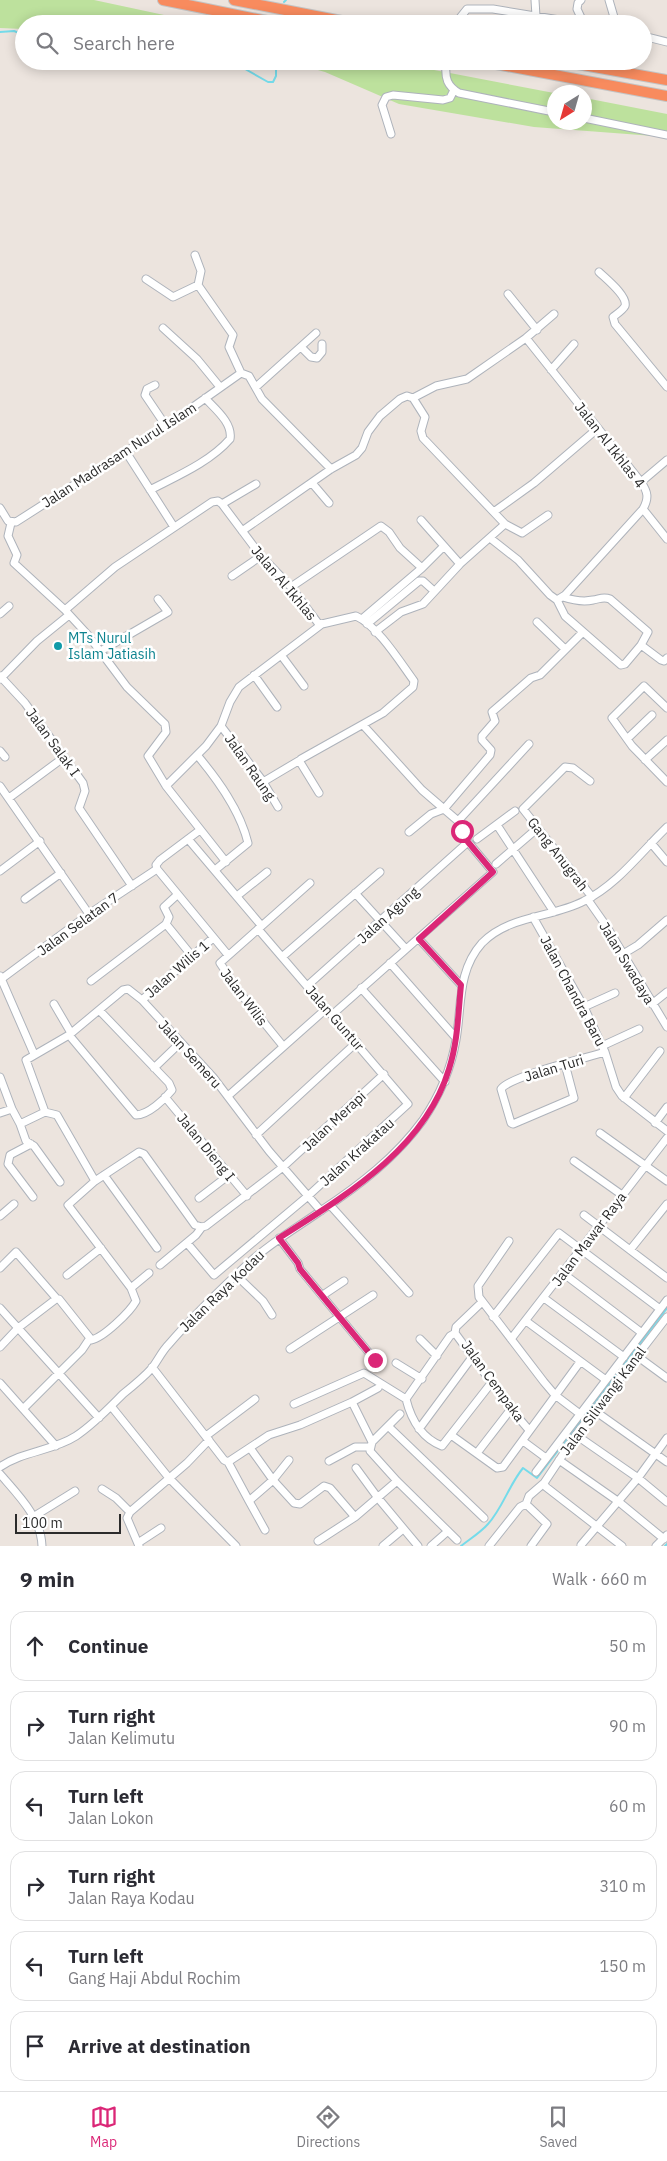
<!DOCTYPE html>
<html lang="en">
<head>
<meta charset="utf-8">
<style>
  :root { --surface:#fff; --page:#f2f2f3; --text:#2b2b33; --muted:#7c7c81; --line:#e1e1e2; --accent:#db2777 }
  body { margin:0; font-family:"IBM Plex Sans",sans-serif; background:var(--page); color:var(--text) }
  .compass { position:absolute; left:547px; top:85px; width:45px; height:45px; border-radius:50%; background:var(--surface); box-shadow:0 2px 12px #0003; rotate:217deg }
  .scale { position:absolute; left:15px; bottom:12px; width:106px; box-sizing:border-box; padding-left:5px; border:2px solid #2b2b2b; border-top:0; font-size:14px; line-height:18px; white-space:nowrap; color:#2b2b2b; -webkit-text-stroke:4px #fff; paint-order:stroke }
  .stop { position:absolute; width:15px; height:15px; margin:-11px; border:4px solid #db2777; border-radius:50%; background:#fff }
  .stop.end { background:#db2777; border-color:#fff; box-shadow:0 1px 5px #0008 }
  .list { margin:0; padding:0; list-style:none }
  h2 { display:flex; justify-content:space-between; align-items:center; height:65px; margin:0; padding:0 20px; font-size:21px }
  h2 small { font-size:16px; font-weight:400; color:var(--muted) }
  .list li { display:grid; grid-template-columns:32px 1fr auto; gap:15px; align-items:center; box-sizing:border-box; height:70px; margin:0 10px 10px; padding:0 10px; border:1px solid var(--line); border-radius:15px }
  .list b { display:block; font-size:19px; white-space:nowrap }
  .list p { margin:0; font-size:16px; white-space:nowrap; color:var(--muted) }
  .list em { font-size:16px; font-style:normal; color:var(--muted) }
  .icon { flex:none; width:28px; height:28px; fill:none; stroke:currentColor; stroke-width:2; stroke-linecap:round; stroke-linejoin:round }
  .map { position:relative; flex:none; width:667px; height:1546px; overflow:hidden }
  .search { position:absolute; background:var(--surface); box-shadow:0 2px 12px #0003; left:15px; right:15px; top:15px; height:55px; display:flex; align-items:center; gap:12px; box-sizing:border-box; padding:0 18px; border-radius:28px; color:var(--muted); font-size:19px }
  .sheet { height:545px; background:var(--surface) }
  nav { display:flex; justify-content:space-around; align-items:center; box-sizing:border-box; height:70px; border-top:1px solid var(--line); background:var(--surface); font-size:14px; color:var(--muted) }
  nav a { display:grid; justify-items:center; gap:2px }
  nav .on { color:var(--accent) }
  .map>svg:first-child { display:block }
  .green { fill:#bde19d }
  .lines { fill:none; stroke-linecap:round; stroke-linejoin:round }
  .stream { stroke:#75dbea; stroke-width:2 }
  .minor-casing { stroke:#aeb3bb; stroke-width:9 }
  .highway-casing { stroke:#c4c4c4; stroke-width:12 }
  .minor { stroke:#fff; stroke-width:7 }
  .highway { stroke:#f88b5e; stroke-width:10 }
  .route { stroke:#db2777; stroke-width:6 }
  .culture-dot { fill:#0f9aa8; stroke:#fff; stroke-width:2 }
  .labels { text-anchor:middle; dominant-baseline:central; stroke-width:5; stroke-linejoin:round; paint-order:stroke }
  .street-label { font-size:14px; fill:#2b2b2b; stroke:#fff }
  .culture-label { font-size:14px; fill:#0d838f; stroke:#fff; text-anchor:start }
</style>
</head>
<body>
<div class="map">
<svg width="667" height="1546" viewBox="0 0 667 1546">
  <rect width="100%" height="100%" fill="#ece4de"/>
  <path class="green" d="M0 0H94L206 24H147L117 16 98 24H24V29L0 28Z
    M286 61H387L554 93V122H584L585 98 667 114V137L534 127 399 104 325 72Z"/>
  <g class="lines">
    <path class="stream" d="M284 2 286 0
      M112 24 116 22 121 24
      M0 32 14 31 24 35
      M231 61 268 82H273L276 76V61
      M461 1546C470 1539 481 1532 488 1524 502 1509 509 1485 523 1468L537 1478 667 1308
      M665 1546 667 1544"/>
    <defs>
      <path id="minor" d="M535 0 536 16
        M581 0 578 3 577 9 584 24
        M609 0 616 24
        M455 24 467 9H493L584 24
        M643 36 667 42
        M446 66C445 78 447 86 459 93L554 112
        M584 118 667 135
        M391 134 382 105 386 97 393 95 443 100 450 98 454 90
        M195 255 201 271 198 285 233 335 229 347 241 373
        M599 272C605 278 628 296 625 306 623 310 617 314 613 317L615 324 667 387
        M146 279 173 297 198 285
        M508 294 537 330
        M163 328 197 359 220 387
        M526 338 554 314
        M301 347 311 357 317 358 322 352V344
        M551 370 574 344
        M241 373 249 376 262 399 331 469
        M155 385 147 389 145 395 166 426
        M256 387 316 333
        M413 398 436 386 467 379 526 338 641 482C648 492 649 498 643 509L565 595 557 600 550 595 518 560 490 538
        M126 452 174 527
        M641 482 667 460
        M312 483 329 503
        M150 490C177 476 210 462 230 439 233 423 215 409 205 398
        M222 504 256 484
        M0 508 8 521 16 522 166 426 241 373
        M643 509 667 539
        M495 511 534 483 597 429
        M421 520 460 564
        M11 523 8 536 17 555 14 563 65 610
        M505 524 522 533 548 515
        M242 531 331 469 356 455 362 448 368 432 380 416 400 399 407 396 413 398 425 417 421 431 423 438 505 524 460 564 423 604 401 612 375 632
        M232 576 261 556
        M291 587 381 526 389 532 400 548 422 568 444 546
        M563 597C572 600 584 602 593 600 600 599 603 596 610 599L648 632 641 645
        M557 600 565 616 621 665 625 664 641 645 661 660 664 661 667 658
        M0 614 9 606
        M362 619 422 568
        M537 622 565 649
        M367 624 419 581H423L434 591
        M99 652 168 612 158 599
        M281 655 304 686
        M254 675 277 707
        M0 676 25 703 83 783 85 791 79 808 132 886
        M0 679 37 641 69 615
        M667 708 644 686 612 718 632 746 667 782
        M363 725 422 790 444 809 490 755 491 750 482 740V736L495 721 492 712 531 678 540 675 583 632
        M221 726 262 780 278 807
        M627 739 652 715
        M0 751 5 757
        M197 755C218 780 240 810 248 843L215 870
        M645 760 667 740
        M590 781 573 768 565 767 523 809 592 897
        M263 782 300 760
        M0 786 89 914
        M166 786 206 746 221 726 230 702 239 687 322 624
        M9 798 63 758
        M458 821 529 744
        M497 825 554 912
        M188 839 260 924
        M477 839 515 811
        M651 843 667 862
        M226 862 166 786 148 756 166 732 165 724 127 687 88 635 65 610 115 567 212 502 218 501 222 504 261 556 291 587 318 623 322 624 356 616C378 626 400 662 414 681L413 687 383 713 301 759 300 762 319 793
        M496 864 533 832
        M157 869 228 955
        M157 869 156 865 160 860 200 830
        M0 871 40 841
        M355 893 406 949
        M237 896 267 872
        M25 899 61 873
        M588 900 607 927 667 1027
        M533 917 584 1007 605 1052 616 1087 622 1096 667 1131
        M166 924 192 956
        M419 939 461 985
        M623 954 638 945 667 920
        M282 957 380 872
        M390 963 456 1038
        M0 976 34 1054
        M0 980 89 914 157 869
        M91 981 166 924 169 917 164 907 177 895
        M307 986 468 842
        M361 988 445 1082
        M142 1000 213 938
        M54 1004 71 1033
        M652 1004 667 992
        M584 1007 615 993
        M333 1014 493 872 468 842 458 821 444 809 431 814 409 832
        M69 1035 136 1115C148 1115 165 1099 172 1090L169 1083 99 1010
        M283 1046 240 993 220 963 310 883
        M602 1046 639 1029
        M565 1064 574 1098 513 1124 511 1123 501 1089C510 1076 586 1058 605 1052
        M154 1068 180 1043
        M0 1077 12 1109
        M228 1096 327 1008
        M165 1097 247 1196
        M624 1098 660 1051
        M45 1112 26 1060 69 1035 123 990 128 989 142 1000 213 1077 269 1151 321 1211
        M45 1112 57 1115 95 1181
        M0 1113 12 1109 20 1124 45 1112
        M655 1123 667 1107
        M20 1124 26 1141 34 1146 60 1182
        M600 1133 667 1181
        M256 1135 357 1042
        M31 1144 10 1155 8 1164 33 1197
        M574 1161 622 1195
        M104 1175 157 1248
        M199 1198 229 1175
        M330 1205 409 1293
        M584 1215 667 1278
        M0 1216 14 1204
        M279 1238 298 1263 300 1269 375 1360
        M509 1241 478 1286 479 1297 544 1382 555 1395 580 1414
        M187 1243 214 1275 308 1196 408 1104 258 929
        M630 1250 667 1204
        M160 1265 196 1235 202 1227
        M0 1268 16 1252 57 1299
        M564 1274 642 1333
        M67 1275 101 1248
        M237 1276 263 1301 272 1315
        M131 1288 149 1273
        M323 1295 344 1281
        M544 1298 624 1357
        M0 1308 99 1418
        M493 1317 559 1233 660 1309
        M526 1321 606 1380
        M455 1333 511 1409 529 1430
        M455 1333 456 1327 481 1303
        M420 1339 437 1356
        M511 1339 667 1138
        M91 1340C103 1338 130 1312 136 1301L131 1288 68 1205 95 1181 139 1152 144 1154 195 1225 202 1227 206 1226 283 1167 384 1074
        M0 1347 18 1328 56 1299H59L90 1338 82 1350 24 1408
        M290 1349 373 1295
        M637 1356 667 1378
        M396 1363 422 1379
        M152 1367 224 1460 228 1462 269 1435 300 1425 352 1402 378 1388
        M0 1383 56 1446
        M406 1399C411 1419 421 1438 442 1446L492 1382
        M406 1399 450 1336 455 1333
        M352 1402 372 1442
        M294 1404 364 1373 406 1399
        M111 1406 169 1478 236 1546
        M595 1411 667 1462
        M400 1414 372 1442 370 1451 397 1481 457 1540
        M389 1427 484 1518
        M419 1429 473 1356
        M451 1435 497 1468 503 1467 580 1362
        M576 1435 638 1478 667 1502
        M206 1436 255 1399
        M523 1441 546 1458
        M250 1448 273 1480 294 1503 300 1504 324 1486 330 1488 355 1517 397 1481
        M477 1453 511 1409
        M559 1460 619 1502 664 1539
        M329 1461 355 1447H369
        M228 1462 249 1501 273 1480 289 1460
        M0 1467C23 1451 53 1451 76 1436 94 1424 108 1409 123 1394 133 1386 144 1377 152 1368 158 1360 162 1351 169 1344 194 1315 223 1287 251 1261 273 1241 298 1227 322 1210 360 1185 396 1157 423 1120 440 1095 451 1069 456 1040 462 1006 457 971 482 943 509 915 552 918 584 901 617 885 641 852 667 827
        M356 1468 378 1498 418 1546
        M536 1472 667 1300
        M0 1474C18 1495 41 1517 42 1546
        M102 1489 116 1498 130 1512
        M249 1501 265 1530
        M526 1504 529 1496 544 1483
        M33 1517 75 1491
        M318 1541 355 1517
        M138 1543 161 1528
        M581 1545 638 1478 667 1438
        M139 1546 127 1518 130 1512 187 1463 209 1440
        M383 1546 403 1529
        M431 1546 448 1531
        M489 1546 520 1507 526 1504 547 1524 531 1546
        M622 1546 546 1487 544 1483 576 1435 667 1317
        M656 1546 667 1535"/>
      <path id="highway" d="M163 0 282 24
        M234 0 357 24
        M480 61 667 96
        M561 61 667 80"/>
    </defs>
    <use href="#minor" class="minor-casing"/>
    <use href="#highway" class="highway-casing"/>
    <use href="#minor" class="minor"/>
    <use href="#highway" class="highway"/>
  </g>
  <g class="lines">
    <path class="route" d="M375 1360 300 1269 298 1263 279 1238C345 1196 425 1149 449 1069 458 1041 458 1014 461 985L419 939 493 872 468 842 462 831"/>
  </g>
  <circle class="culture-dot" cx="58" cy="646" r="5"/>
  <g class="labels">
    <g class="street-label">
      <text transform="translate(610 445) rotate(52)">Jalan Al Ikhlas 4</text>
      <text transform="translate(119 455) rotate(-33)">Jalan Madrasam Nurul Islam</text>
      <text transform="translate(284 583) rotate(50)">Jalan Al Ikhlas</text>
      <text transform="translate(53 742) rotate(54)">Jalan Salak I</text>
      <text transform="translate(250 767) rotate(55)">Jalan Raung</text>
      <text transform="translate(558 854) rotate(52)">Gang Anugrah</text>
      <text transform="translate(388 915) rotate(-42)">Jalan Agung</text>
      <text transform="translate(78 924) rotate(-36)">Jalan Selatan 7</text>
      <text transform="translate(627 963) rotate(59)">Jalan Swadaya</text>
      <text transform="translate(177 969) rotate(-41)">Jalan Wilis 1</text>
      <text transform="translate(573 991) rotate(62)">Jalan Chandra Baru</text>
      <text transform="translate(244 997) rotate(53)">Jalan Wilis</text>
      <text transform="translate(335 1018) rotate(49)">Jalan Guntur</text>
      <text transform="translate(190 1054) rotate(48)">Jalan Semeru</text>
      <text transform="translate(554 1068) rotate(-17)">Jalan Turi</text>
      <text transform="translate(334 1121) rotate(-43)">Jalan Merapi</text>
      <text transform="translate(206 1147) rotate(51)">Jalan Dieng I</text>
      <text transform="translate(357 1152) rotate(-42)">Jalan Krakatau</text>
      <text transform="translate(589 1239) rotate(-53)">Jalan Mawar Raya</text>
      <text transform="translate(222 1291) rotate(-44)">Jalan Raya Kodau</text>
      <text transform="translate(493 1381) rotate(54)">Jalan Cempaka</text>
      <text transform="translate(603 1401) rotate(-53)">Jalan Siliwangi Kanal</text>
    </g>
    <g class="culture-label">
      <text x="68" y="638">MTs Nurul<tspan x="68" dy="16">Islam Jatiasih</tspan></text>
    </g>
  </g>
</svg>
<svg class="compass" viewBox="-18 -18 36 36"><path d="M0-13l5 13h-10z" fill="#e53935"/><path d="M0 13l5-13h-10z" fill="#7c7c81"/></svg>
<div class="scale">100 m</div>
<div class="stop" style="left:462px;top:831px"></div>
<div class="stop end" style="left:375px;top:1360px"></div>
<div class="search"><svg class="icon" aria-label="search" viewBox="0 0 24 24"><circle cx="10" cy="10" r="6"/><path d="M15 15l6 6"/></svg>Search here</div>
</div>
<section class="sheet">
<h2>9 min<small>Walk · 660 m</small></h2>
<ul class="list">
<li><svg class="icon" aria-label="ahead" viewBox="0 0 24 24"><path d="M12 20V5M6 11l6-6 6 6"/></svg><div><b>Continue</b></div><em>50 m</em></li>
<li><svg class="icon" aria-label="right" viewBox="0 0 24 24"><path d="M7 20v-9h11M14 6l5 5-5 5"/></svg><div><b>Turn right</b><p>Jalan Kelimutu</p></div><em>90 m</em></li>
<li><svg class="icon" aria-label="left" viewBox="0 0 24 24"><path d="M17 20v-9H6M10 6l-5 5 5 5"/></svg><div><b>Turn left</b><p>Jalan Lokon</p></div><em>60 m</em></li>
<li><svg class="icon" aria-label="right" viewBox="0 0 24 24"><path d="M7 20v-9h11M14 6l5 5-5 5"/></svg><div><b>Turn right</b><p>Jalan Raya Kodau</p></div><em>310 m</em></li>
<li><svg class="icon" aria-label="left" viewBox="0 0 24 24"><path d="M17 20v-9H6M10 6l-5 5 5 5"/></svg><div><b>Turn left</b><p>Gang Haji Abdul Rochim</p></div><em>150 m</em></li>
<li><svg class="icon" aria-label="arrive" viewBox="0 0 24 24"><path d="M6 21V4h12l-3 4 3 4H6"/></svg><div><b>Arrive at destination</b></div></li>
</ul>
</section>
<nav>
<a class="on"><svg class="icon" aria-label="map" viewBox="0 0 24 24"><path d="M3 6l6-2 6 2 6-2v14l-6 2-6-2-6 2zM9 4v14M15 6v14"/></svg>Map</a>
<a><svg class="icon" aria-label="directions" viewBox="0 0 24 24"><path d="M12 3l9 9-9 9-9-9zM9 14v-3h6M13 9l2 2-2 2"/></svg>Directions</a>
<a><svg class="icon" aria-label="saved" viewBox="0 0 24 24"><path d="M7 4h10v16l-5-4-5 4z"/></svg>Saved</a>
</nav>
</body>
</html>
